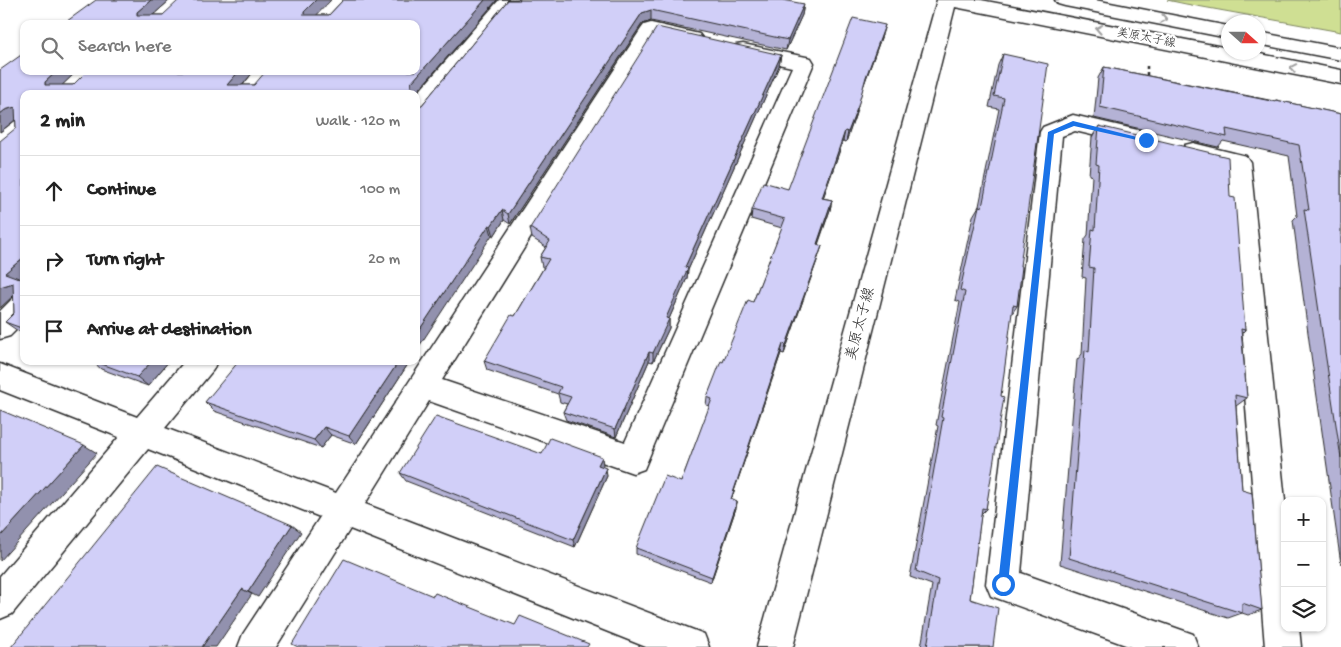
<!DOCTYPE html>
<html lang="en">
<head>
<meta charset="utf-8">
<style>
  :root { --surface:#fff; --page:#f2f2f2; --text:#222; --muted:#767676; --line:#e0e0e0 }
  body { margin:0; font-family:"Gochi Hand","Klee One",sans-serif; background:var(--page); color:var(--text) }
  .controls { position:absolute; right:15px; bottom:15px; display:grid; overflow:hidden; border-radius:10px; box-shadow:0 1px 4px #0004 }
  .controls button { width:45px; height:45px; display:grid; place-items:center; padding:0; border:0; border-bottom:1px solid var(--line); background:var(--surface); color:var(--text); font:25px sans-serif }
  .compass { position:absolute; left:1221px; top:15px; width:45px; height:45px; border-radius:50%; background:var(--surface); box-shadow:0 1px 4px #0004; rotate:111deg }
  .stop { position:absolute; width:15px; height:15px; margin:-11px; border:4px solid #1a73e8; border-radius:50%; background:#fff }
  .stop.end { background:#1a73e8; border-color:#fff; box-shadow:0 1px 5px #0008 }
  .list { margin:0; padding:0; list-style:none }
  h2 { display:flex; justify-content:space-between; align-items:center; height:65px; margin:0; padding:0 20px; font-size:21px }
  h2 small { font-size:16px; font-weight:400; color:var(--muted) }
  .list li { display:grid; grid-template-columns:32px 1fr auto; gap:15px; align-items:center; box-sizing:border-box; height:70px; padding:0 20px; border-top:1px solid var(--line) }
  .list b { display:block; font-size:19px; white-space:nowrap }
  .list em { font-size:16px; font-style:normal; color:var(--muted) }
  .icon { flex:none; width:28px; height:28px; fill:none; stroke:currentColor; stroke-width:2; stroke-linecap:round; stroke-linejoin:round }
  .map { position:relative; flex:none; width:1341px; height:647px; overflow:hidden }
  .search { position:absolute; background:var(--surface); box-shadow:0 1px 4px #0004; left:20px; top:20px; width:400px; height:55px; display:flex; align-items:center; gap:12px; box-sizing:border-box; padding:0 18px; border-radius:10px; color:var(--muted); font-size:19px }
  .panel { position:absolute; background:var(--surface); box-shadow:0 1px 4px #0004; left:20px; top:90px; width:400px; height:275px; border-radius:10px }
  .map>svg:first-child { display:block }
  .green { fill:#cfdf93; stroke:#7d855f }
  .lines { fill:none; stroke-linecap:round; stroke-linejoin:round }
  .minor-casing { stroke:#2b2b2b; stroke-width:3 }
  .major-casing { stroke:#2b2b2b; stroke-width:3 }
  .path { stroke:#2b2b2b; stroke-width:2.5; stroke-dasharray:3 3; stroke-linecap:butt }
  .minor { fill:#fff; fill-rule:evenodd }
  .major { fill:#fff; fill-rule:evenodd }
  .wall { fill:#b4b2d5; stroke:#2b2b2b }
  .shaded-wall { fill:#9291ae; stroke:#2b2b2b }
  .building { fill:#d1cff8; stroke:#2b2b2b }
  .oneway { stroke:#a0a0a0 }
  .route { fill:#1a73e8 }
  .labels { text-anchor:middle; dominant-baseline:central; stroke-width:4.5; stroke-linejoin:round; paint-order:stroke }
  .far-street-label { font-size:12px; fill:#2b2b2b; stroke:#fff }
  .street-label { font-size:15px; fill:#2b2b2b; stroke:#fff }
</style>
</head>
<body>
<div class="map">
<svg width="1341" height="647" viewBox="0 0 1341 647">
  <rect width="100%" height="100%" fill="#fff"/>
  <filter id="ink" filterUnits="userSpaceOnUse"><feTurbulence type="fractalNoise" baseFrequency=".02" numOctaves="2"/><feDisplacementMap in="SourceGraphic" scale="10" xChannelSelector="R" yChannelSelector="G"/><feConvolveMatrix kernelMatrix="1 2 1 2 8 2 1 2 1" color-interpolation-filters="sRGB"/></filter>
  <g filter="url(#ink)">
    <path class="green" d="M1167 0H1341V32L1186 4Z"/>
    <g class="lines">
      <defs>
        <path id="minor" d="M499 0H519L424 114 416 116V95Z
          M651 23 699 34 702 38 699 42 692 44 656 36 442 380 625 442 792 67 736 55 733 50 736 45 743 44 811 58 814 63 644 469 633 473 429 401 365 504 704 634 709 647H646L350 529 276 647H238L243 634 320 517 148 449 12 614 0 619V576L119 437 0 390V364L137 417 185 361H217L213 370 165 428 336 493 641 29 644 25Z
          M1073 115 1142 131 1145 137 1142 143 1134 145 1075 131 1062 136 1021 573 1193 634 1198 647H1131L991 596 986 584 1040 132 1043 127Z
          M1193 143 1246 156 1250 162 1285 501V628H1299L1301 647H1265L1227 167 1185 157 1181 151 1185 145Z
          M24 294V322L10 336 0 339V311L14 297Z"/>
        <path id="major" d="M937 0H981L1228 48V52H1250L1341 70V84L955 7 793 647H757Z
          M1055 0H1095L1228 26V38L1065 6 1058 4Z
          M1258 32 1341 48V60L1258 44Z"/>
      </defs>
      <use href="#minor" class="minor-casing"/>
      <use href="#major" class="major-casing"/>
      <path class="path" d="M1147 66V79"/>
      <use href="#minor" class="minor"/>
      <use href="#major" class="major"/>
    </g>
    <path class="wall" d="M112 0H170L153 15H329L343 0H497L415 94H24V277L21 279 24 280V334L18 331 5 322 14 313V295L13 296 16 128V120L0 132V70L24 71H77L62 85H73L87 71H254L243 85H254L416 71 63 24Z
      M508 0 804 4 802 15 786 50 651 21 642 24 510 224 504 220 494 236 492 235 422 105Z
      M882 35 863 87 855 116 846 142 843 141 823 198 832 200 830 210 818 245 819 255 784 354 781 353 731 500 737 502 736 508 711 582 636 554V548L681 482 710 406 706 405 707 397 723 362 753 302 782 228 751 219 752 210 788 189Z
      M1003 54 1020 266 1017 306 1011 315 986 509 981 514 970 599 993 647H921L932 585 910 577 938 426 936 425 960 302 955 300 973 216 979 206 999 109 989 107 998 65Z
      M781 55 779 66 688 270 687 278 669 319V328L653 362 649 361 616 437 566 420 563 412 567 404 560 402 558 394 487 370 484 361 515 316 544 267H542L540 257 546 247 532 238 530 228Z
      M1104 67 1274 101 1276 100 1341 114V564L1310 348 1293 220 1297 216 1289 156 1223 141 1218 147 1094 118 1098 78Z
      M1099 126 1230 197 1245 330 1242 333 1247 398 1236 406 1242 490 1262 610 1248 615 1242 613 1228 618 1060 564 1077 360 1082 354 1086 278 1082 277 1085 239 1088 235 1092 176 1089 175 1092 137Z
      M92 361H169L148 386 101 369Z
      M244 361H410L356 444 331 435 321 448 214 411 205 402Z
      M542 454 603 465 602 467 607 476 575 547 406 481 400 473Z"/>
    <path class="shaded-wall" d="M151 0H170L144 23 137 15V12Z
      M316 0H331L309 23 304 15V12Z
      M485 0H497L415 94H411V83Z
      M804 4 802 15 786 50 788 40Z
      M651 10V21L642 24 510 224 508 214 642 13Z
      M885 25 882 35 863 87 866 77Z
      M781 55 779 66 688 270 687 278 669 319V328L653 362V353L685 267Z
      M57 71H77L54 93 45 85V82Z
      M239 71H254L235 94 227 85Z
      M858 106 855 116 846 142 848 132Z
      M15 107 24 118 15 120 0 132V114L5 110Z
      M845 131 843 141 820 207 822 198Z
      M832 200 830 210 814 254 817 244Z
      M502 210 504 220 494 236 491 226Z
      M489 225 492 235 416 351V335Z
      M822 246 819 255 784 354 786 345Z
      M24 257V277L17 283 5 273Z
      M13 283 24 293 13 296 0 308V287Z
      M783 344 781 353 729 506 731 499Z
      M649 352V361L616 437 615 429Z
      M152 361H169L148 386 137 377Z
      M399 361H410L356 444 349 436Z
      M324 427 331 435 321 448 314 440Z
      M84 445 97 453 0 561V537Z
      M602 457 603 465 600 473 598 465Z
      M606 468 607 476 575 547 573 540Z
      M737 502 736 508 711 582 712 577Z
      M292 525 301 532 258 597 248 592Z
      M242 589 252 594 216 647H202Z"/>
    <path class="building" d="M96 0H151L137 12V15H163L179 0H316L304 12V15H329L343 0H485L411 83V94H24V257L5 273 24 280V329L5 322 14 313 13 283 0 287V141L16 128 15 107 5 110 0 114V70L24 53V71H57L45 82V85H73L87 71H239L227 85H254L266 71H416V24H63Z
      M508 0H783L804 4 788 40 651 10 642 13 508 214 502 210 491 226 489 225 416 335V106L422 105Z
      M853 18 885 25 866 77 858 106 848 132 845 131 822 198 832 200 817 244 822 246 786 345 783 344 731 499 737 502 712 577 636 548 665 476 681 482 712 399 707 397 721 361 723 362 748 300 753 302 785 219 752 210 763 182 788 189Z
      M657 27 781 55 685 267 688 268 666 318 669 319 653 353 649 352 615 429 563 412 571 397 558 393 561 387 484 361 511 315 515 316 549 259 540 257 550 241 530 228Z
      M1003 54 1048 64 1020 266 1022 267 1017 306 1013 305 1001 396 1004 397 986 509 982 508 970 599 998 608 993 647H927L938 580 916 571 943 418 941 417 965 292 960 290 979 206 982 207 1004 98 994 96Z
      M1104 67 1276 102V100L1341 114V458L1323 339 1304 209 1309 210 1299 145 1226 129 1227 137 1100 107Z
      M1099 126 1228 157 1230 197 1235 198 1245 330 1241 329 1247 398 1235 395 1242 490 1252 493 1262 610 1242 603V613L1069 558 1085 350 1089 352 1094 268 1089 267 1092 229 1095 230 1099 165 1096 164Z
      M94 361H152L137 377Z
      M239 361 243 362 399 361 349 436 324 427 314 440 205 402Z
      M0 410 84 445 0 537Z
      M436 416 542 454 550 438 602 457 598 465 606 468 573 540 400 473Z
      M157 467 292 525 248 592 242 589 202 647H11Z
      M344 559 433 596 435 593 515 625 520 616 589 644 587 647H298L292 644Z"/>
    <defs><path id="oneway-chevron" d="M-2-3.5L2.5 0L-2 3.5" fill="none" stroke-width="1.6" stroke-linecap="round" stroke-linejoin="round" transform="scale(1.25)"/></defs>
    <g class="oneway">
      <use href="#oneway-chevron" transform="translate(1164 19) rotate(11)"/>
      <use href="#oneway-chevron" transform="translate(1099 29) rotate(-169)"/>
      <use href="#oneway-chevron" transform="translate(1293 68) rotate(-169)"/>
    </g>
  </g>
  <path class="route" d="M1073 121 1149 140 1146 142 1074 126 1054 134 1008 584 1003 589 998 584 1048 132Z"/>
  <g class="labels">
    <g class="far-street-label">
      <text transform="translate(1146 39) rotate(11)">美原太子線</text>
    </g>
    <g class="street-label">
      <text transform="translate(861 324) rotate(-75)">美原太子線</text>
    </g>
  </g>
</svg>
<div class="controls">
<button>+</button>
<button>−</button>
<button><svg class="icon" aria-label="layers" viewBox="0 0 24 24"><path d="M12 4l9 5-9 5-9-5zM3 14l9 5 9-5"/></svg></button>
</div>
<svg class="compass" viewBox="-18 -18 36 36"><path d="M0-13l5 13h-10z" fill="#e53935"/><path d="M0 13l5-13h-10z" fill="#767676"/></svg>
<div class="stop" style="left:1003px;top:584px"></div>
<div class="stop end" style="left:1146px;top:140px"></div>
<div class="search"><svg class="icon" aria-label="search" viewBox="0 0 24 24"><circle cx="10" cy="10" r="6"/><path d="M15 15l6 6"/></svg>Search here</div>
<section class="panel">
<h2>2 min<small>Walk · 120 m</small></h2>
<ul class="list">
<li><svg class="icon" aria-label="ahead" viewBox="0 0 24 24"><path d="M12 20V5M6 11l6-6 6 6"/></svg><div><b>Continue</b></div><em>100 m</em></li>
<li><svg class="icon" aria-label="right" viewBox="0 0 24 24"><path d="M7 20v-9h11M14 6l5 5-5 5"/></svg><div><b>Turn right</b></div><em>20 m</em></li>
<li><svg class="icon" aria-label="arrive" viewBox="0 0 24 24"><path d="M6 21V4h12l-3 4 3 4H6"/></svg><div><b>Arrive at destination</b></div></li>
</ul>
</section>
</div>
</body>
</html>
